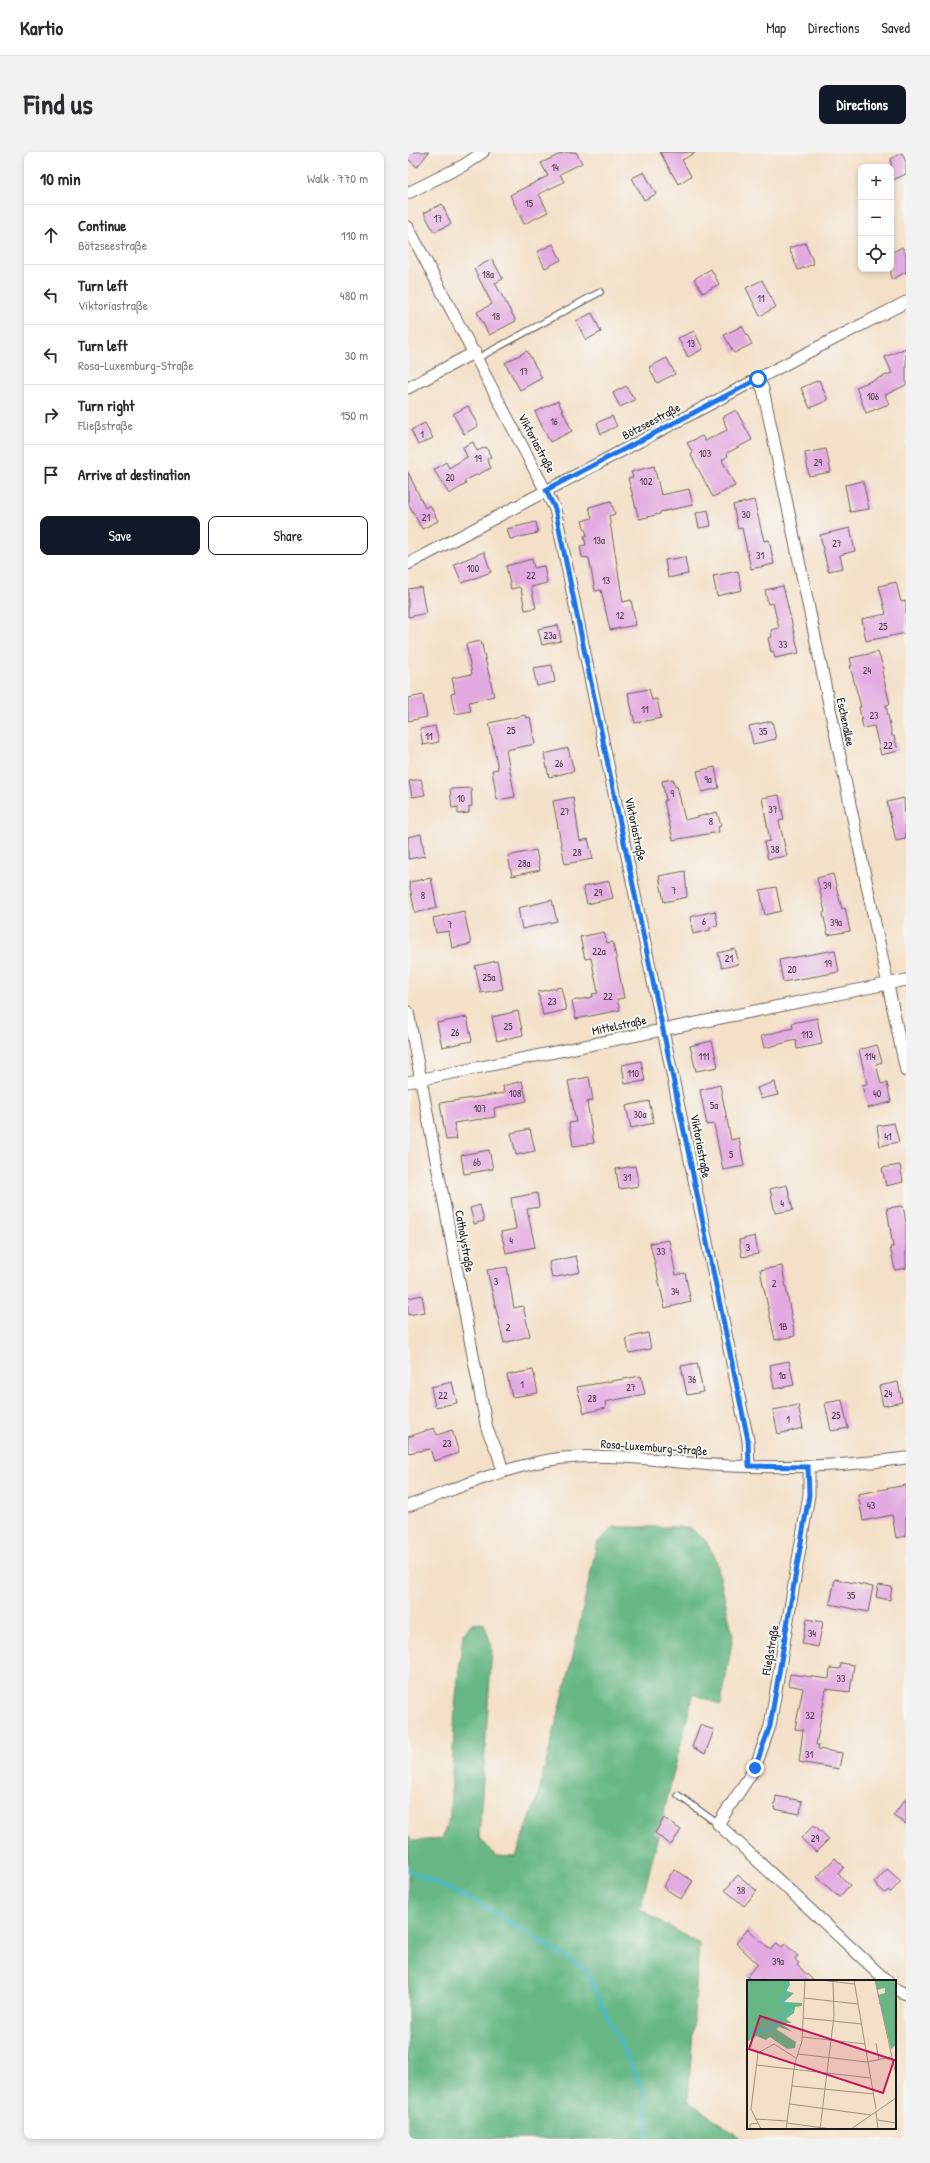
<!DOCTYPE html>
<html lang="en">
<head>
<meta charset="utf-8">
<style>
  :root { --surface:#fff; --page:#f2f2f3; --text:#2b2b33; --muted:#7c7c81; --line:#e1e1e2; --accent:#111827 }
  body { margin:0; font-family:"Patrick Hand",sans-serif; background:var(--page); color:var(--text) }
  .controls { position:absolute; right:12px; top:12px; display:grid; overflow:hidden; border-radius:8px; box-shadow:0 2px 6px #0003 }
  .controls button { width:36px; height:36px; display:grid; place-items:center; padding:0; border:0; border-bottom:1px solid var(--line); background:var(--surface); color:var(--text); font:20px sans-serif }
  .stop { position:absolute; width:12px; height:12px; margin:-9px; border:3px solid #1a73e8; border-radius:50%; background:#fff }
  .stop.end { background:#1a73e8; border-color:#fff; box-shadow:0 1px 4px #0008 }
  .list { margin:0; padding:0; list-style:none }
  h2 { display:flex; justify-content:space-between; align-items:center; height:52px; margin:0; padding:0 16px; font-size:17px }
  h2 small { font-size:13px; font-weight:400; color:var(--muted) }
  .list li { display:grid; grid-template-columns:26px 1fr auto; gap:12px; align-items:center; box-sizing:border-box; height:60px; padding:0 16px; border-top:1px solid var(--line) }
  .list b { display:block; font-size:15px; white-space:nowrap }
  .list p { margin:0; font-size:13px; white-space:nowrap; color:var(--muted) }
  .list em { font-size:13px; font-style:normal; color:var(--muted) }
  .actions { display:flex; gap:8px; padding:12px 16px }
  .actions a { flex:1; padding:9px 0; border:1px solid var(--accent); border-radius:8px; text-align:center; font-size:14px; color:var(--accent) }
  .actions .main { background:var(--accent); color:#fff }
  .icon { flex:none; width:22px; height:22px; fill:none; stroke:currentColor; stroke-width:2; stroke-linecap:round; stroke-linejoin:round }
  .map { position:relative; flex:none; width:498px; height:1987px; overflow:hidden; border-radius:8px }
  header { display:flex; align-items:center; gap:24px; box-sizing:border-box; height:56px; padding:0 20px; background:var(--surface); border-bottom:1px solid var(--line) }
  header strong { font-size:19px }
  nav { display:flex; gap:22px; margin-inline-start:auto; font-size:14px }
  .intro { display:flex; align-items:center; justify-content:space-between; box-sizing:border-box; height:96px; padding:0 24px }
  h1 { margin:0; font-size:28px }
  .button { padding:10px 18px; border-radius:8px; background:var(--accent); color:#fff; font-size:14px; font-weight:700 }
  main { display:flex; gap:24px; padding:0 24px }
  aside { flex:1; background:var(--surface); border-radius:8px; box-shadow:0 2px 6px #0003 }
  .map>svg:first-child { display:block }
  .forest { fill:#66b783; stroke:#416a50 }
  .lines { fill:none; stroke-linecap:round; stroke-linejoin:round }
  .stream { stroke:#4bb9c4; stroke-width:4 }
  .building { fill:#e3aae1 }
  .service-casing { stroke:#686158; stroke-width:8 }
  .minor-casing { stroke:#686158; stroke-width:13 }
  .service { stroke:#fff; stroke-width:5.5 }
  .minor { stroke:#fff; stroke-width:11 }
  .route { stroke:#1a73e8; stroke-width:5 }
  .labels { text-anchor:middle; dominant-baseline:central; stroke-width:4; stroke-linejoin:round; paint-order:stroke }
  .number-label { font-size:10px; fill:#4e404d }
  .street-label { font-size:12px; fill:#1c1c1c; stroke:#f6f6f2 }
  .inset-river { fill:none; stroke:#4bb9c4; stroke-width:2 }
  .inset-road { fill:none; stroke:#9e9283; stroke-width:1 }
  .view { fill:#c2185b; fill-opacity:0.15; stroke:#c2185b; stroke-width:2 }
  .inset-edge { fill:none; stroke:#1c1c1c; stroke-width:2 }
</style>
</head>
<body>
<header>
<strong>Kartio</strong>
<nav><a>Map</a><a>Directions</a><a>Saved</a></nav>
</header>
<div class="intro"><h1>Find us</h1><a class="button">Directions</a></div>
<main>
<aside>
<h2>10 min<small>Walk · 770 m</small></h2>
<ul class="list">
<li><svg class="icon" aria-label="ahead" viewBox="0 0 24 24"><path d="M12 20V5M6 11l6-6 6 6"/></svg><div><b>Continue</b><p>Bötzseestraße</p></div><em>110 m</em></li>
<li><svg class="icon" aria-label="left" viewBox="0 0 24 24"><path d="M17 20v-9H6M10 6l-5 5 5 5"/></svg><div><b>Turn left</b><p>Viktoriastraße</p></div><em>480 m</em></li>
<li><svg class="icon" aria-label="left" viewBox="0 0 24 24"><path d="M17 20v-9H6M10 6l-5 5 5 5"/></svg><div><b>Turn left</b><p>Rosa-Luxemburg-Straße</p></div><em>30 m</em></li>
<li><svg class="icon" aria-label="right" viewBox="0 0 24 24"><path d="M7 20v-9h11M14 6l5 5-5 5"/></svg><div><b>Turn right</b><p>Fließstraße</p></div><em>150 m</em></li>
<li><svg class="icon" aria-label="arrive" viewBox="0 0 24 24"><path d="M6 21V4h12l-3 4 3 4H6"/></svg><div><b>Arrive at destination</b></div></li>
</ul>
<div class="actions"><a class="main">Save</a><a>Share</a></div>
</aside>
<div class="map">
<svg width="498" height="1987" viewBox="0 0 498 1987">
  <rect width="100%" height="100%" fill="#f6f6f2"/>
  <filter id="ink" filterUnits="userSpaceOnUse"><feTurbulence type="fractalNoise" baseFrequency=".025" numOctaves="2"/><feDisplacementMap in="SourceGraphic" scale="8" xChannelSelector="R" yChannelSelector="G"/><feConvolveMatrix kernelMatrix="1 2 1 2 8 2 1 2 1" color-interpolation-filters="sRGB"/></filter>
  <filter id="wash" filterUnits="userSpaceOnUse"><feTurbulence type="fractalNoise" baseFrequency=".012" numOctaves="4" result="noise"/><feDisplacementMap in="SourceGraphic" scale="16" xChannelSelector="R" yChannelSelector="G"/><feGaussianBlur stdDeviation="0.9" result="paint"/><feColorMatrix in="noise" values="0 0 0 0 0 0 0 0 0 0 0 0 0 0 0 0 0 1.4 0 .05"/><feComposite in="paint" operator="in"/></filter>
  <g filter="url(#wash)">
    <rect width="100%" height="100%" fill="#f4e0c8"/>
    <path class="forest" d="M206 1375H281L297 1388 308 1407 325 1484 313 1553 285 1542 232 1757 291 1792 280 1949 334 1987H0V1684L4 1689 34 1687 42 1663 47 1554 55 1483 63 1472 76 1471 84 1496 71 1685 88 1704 108 1705 130 1643 163 1512 189 1391Z"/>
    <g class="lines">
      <path class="stream" d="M0 1718 70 1751 177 1817 237 1943 239 1987"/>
    </g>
    <g id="blocks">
      <path class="building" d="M0 0H21L9 15 0 7Z
        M157 0H168L174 11 152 22 156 30 131 42 140 60 116 72 102 43 140 24 133 11Z
        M252 0H288L274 8 283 24 270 32Z
        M494 1 498 10V22L483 29V7Z
        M236 20 248 42 236 48 224 26Z
        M34 52 43 72 26 80 16 61Z
        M397 91 406 112 390 118 381 96Z
        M145 92 153 108 137 116 129 100Z
        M494 95 498 103V120L483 128V101Z
        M84 107 95 127 87 131 108 169 81 183 69 160 84 152 66 117Z
        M303 117 311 132 295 141 286 127Z
        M354 128 368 155 352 164 338 136Z
        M184 161 193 180 178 188 168 169Z
        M334 174 344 192 326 201 316 183Z
        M286 179 295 197 280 205 270 186Z
        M498 196V233L477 243 481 252 458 261 448 235 484 221 477 205Z
        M119 199 134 226 112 238 97 211Z
        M259 206 267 222 249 231 241 215Z
        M411 228 420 248 402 256 393 236Z
        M218 234 227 248 212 255 205 241Z
        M150 249 164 279 142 290 127 260Z
        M60 254 70 274 56 282 45 262Z
        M328 258 344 288 319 301 320 304 314 308 327 334 305 345 283 303 285 301 279 291 294 284 297 289 319 278 315 265Z
        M204 264 209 274 193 282 189 271Z
        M17 271 25 286 10 293 3 278Z
        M65 290 69 299 78 295 83 305 79 307 83 316 56 329 58 332 41 342 26 318 38 310 41 316 59 305 55 295Z
        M418 297 423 320 401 324 397 301Z
        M246 314 253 343 281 337 285 353 252 360V362L231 367 220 326 225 325 223 320Z
        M0 320 17 356 22 353 30 369 14 377 0 351Z
        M455 329 461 357 442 360 437 333Z
        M346 348 356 389 361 388 366 412 343 417 334 376 330 377 325 353Z
        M203 349 207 362 201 364 215 450 223 448 228 473 202 478 193 438 187 439 181 406 174 405 172 394 178 393 176 384 179 383 174 369 184 366 181 355Z
        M300 358 303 374 291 376 288 361Z
        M128 370 130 381 102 387 99 377Z
        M442 376 447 399 432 403 435 416 420 419 412 383Z
        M76 400 83 420 54 431 46 412Z
        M277 405 280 422 260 426 257 408Z
        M124 407 126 416 136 414 139 431 123 435 128 456 117 458 113 437 111 435 103 437 98 414Z
        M330 419 334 438 309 444 305 424Z
        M488 430 493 450 498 449V481L458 489 454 467 478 462 471 434Z
        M375 434 391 501 367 506 365 499 363 500 360 486 364 485 363 478 371 476 365 451 360 452 357 438Z
        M13 435 18 461 0 465V437Z
        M150 473 153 489 134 493 130 477Z
        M73 489 86 544 61 550 63 559 47 562 43 542 47 541 44 526 64 522 58 492Z
        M470 500 476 517 474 520 482 552 478 553 484 584H486L490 599 473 603 466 574 455 576 451 555H453L442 514H444L442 506Z
        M144 513 147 530 129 534 125 516Z
        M241 537 244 548 249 547 253 566 227 571 220 541Z
        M15 543 19 565 0 569V546Z
        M117 563 118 566 122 565 127 592 98 598 107 645 89 648 84 618 90 617 81 571Z
        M364 569 368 587 345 592 341 574Z
        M27 574 31 590 15 593 12 577Z
        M160 596 166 619 141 625 136 602Z
        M307 615 311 636 294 640 289 619Z
        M13 627 17 643 4 645 1 629Z
        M265 627 267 635 269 634 277 668 309 660 313 674 310 675 311 680 265 688 256 649 258 648 254 629Z
        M63 636 64 654 61 655V661L50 662V655L44 656 42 637Z
        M371 643 376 668 371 669 379 704 360 707 356 690 362 689 354 646Z
        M165 645 172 689 180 687 185 707 157 712 145 649Z
        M496 646 498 687 488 689 479 650Z
        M13 682 17 704 0 707V685Z
        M128 698 132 718 104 724 100 704Z
        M277 719 279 745 256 750 251 724Z
        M425 722 434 757 437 756 442 779 420 783 415 761 417 760 409 726Z
        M23 726 29 756 7 761 1 730Z
        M201 729 205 746 179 752 175 735Z
        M368 735 373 759 357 763 352 738Z
        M144 748 149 769 114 777 110 756Z
        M56 759 63 792 44 796 41 779 28 781 25 766Z
        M307 759 310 773 302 775V778L285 782 282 765Z
        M196 780 199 791 205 790 216 846 209 847 212 858 168 867 164 849 185 845 184 842 190 841 183 806 177 807 172 785Z
        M327 797 331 812 314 816 310 801Z
        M427 798 431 820 375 830 371 808Z
        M89 809 95 837 73 841 67 814Z
        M153 835 158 858 135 863 130 840Z
        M110 859 115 883 89 889 84 865Z
        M59 865 64 889 34 895 29 871Z
        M409 866 414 892 389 897 388 888 356 896 353 884 385 876 384 871Z
        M304 889 310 915 288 919 282 894Z
        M469 893 474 910 468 912 473 932 479 931 483 950 460 956 454 933 459 932 451 898Z
        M233 909 237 929 217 932 214 913Z
        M181 925 185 948 179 950 186 991 165 994 161 971 168 970 160 929Z
        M114 929 119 949 86 956 87 965 46 971 49 987 38 988 32 951 96 941 95 934Z
        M367 930 370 943 353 947 349 936Z
        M312 933 323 988 331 986 336 1014 315 1018 306 972 299 973 292 938Z
        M241 949 246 971 223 976 218 954Z
        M486 971 491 990 472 994 469 974Z
        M122 977 127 999 108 1003 103 981Z
        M81 998 85 1017 56 1022 53 1003Z
        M492 1013 495 1030 478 1034 474 1016Z
        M227 1014 231 1034 211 1037 208 1017Z
        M379 1033 385 1058 367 1061 362 1037Z
        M129 1041 131 1055 119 1057 127 1095 98 1101 93 1080 108 1077 103 1046Z
        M72 1053 76 1069 66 1072 62 1056Z
        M495 1054 498 1070V1116L487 1118 482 1095H485L479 1056Z
        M347 1084 350 1102 334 1105 331 1088Z
        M261 1088 268 1123 277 1121 283 1150 257 1156 242 1091Z
        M168 1104 172 1120 144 1126 141 1110Z
        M374 1114 387 1184 367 1188 352 1118Z
        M99 1115 106 1156 115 1154 122 1184 96 1191 79 1118Z
        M14 1143 17 1160 0 1163V1146Z
        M240 1181 243 1197 221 1201 218 1186Z
        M381 1209 386 1233 366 1237 362 1213Z
        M289 1211 295 1240 279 1243 273 1214Z
        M125 1218 130 1241 104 1245 99 1223Z
        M233 1224 237 1242 197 1250 198 1256 176 1261 169 1235Z
        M44 1230 49 1251 27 1255 23 1235Z
        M490 1230 494 1250 475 1254 471 1234Z
        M434 1248 440 1276 423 1279 417 1251Z
        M390 1253 395 1276 370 1282 365 1258Z
        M26 1276 29 1283 44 1278 51 1301 26 1309 22 1297 0 1301V1285Z
        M498 1333V1384L488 1386 484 1363 455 1369 450 1342Z
        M427 1427 465 1435 460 1460 422 1452Z
        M470 1433 484 1435 482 1448 468 1445Z
        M399 1467 415 1470 410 1495 394 1492Z
        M433 1511 446 1513 442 1540 418 1537 408 1593H411L410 1597 434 1601 431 1617 391 1610 395 1578 387 1577 395 1536 380 1533 382 1522 421 1527 422 1516 432 1517Z
        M292 1573 306 1578 297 1602 284 1595Z
        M368 1644 394 1649 392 1662 366 1657Z
        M498 1646V1672L485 1664Z
        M256 1666 273 1678 263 1693 247 1681Z
        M406 1673 421 1687 408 1700 393 1686Z
        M427 1706 436 1715 430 1722 442 1733 431 1745 409 1725Z
        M266 1717 285 1729 273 1747 255 1735Z
        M479 1717 493 1729 483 1740 480 1738 477 1741 466 1731Z
        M330 1723 349 1739 336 1754 317 1738Z
        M340 1777 363 1798 369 1791 374 1795 377 1792 390 1804 386 1807 391 1811 389 1813 406 1829H344L339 1824 350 1812 328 1791Z"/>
    </g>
  </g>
  <g filter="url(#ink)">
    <use href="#blocks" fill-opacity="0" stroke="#686158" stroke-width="1"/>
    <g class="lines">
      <defs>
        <path id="service" d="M70 206 192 140
          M270 1643 310 1672"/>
        <path id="minor" d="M0 41 56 13 75 0
          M0 75 147 357 340 1288 341 1314
          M350 227 355 237 498 919
          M0 236 67 200
          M0 412 391 205 498 150
          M0 860 79 1277 90 1302 95 1320
          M0 930 498 828
          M401 1315V1343L362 1574 347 1616 310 1672 479 1829
          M0 1354C48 1337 106 1311 156 1306 212 1300 267 1312 323 1314 381 1316 440 1314 498 1306
          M487 1837 498 1842"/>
      </defs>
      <use href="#service" class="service-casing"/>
      <use href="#minor" class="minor-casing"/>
      <use href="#service" class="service"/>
      <use href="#minor" class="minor"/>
    </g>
  </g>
  <g class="lines" filter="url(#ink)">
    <path class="route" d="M347 1616 362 1574 401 1343 400 1315 341 1314 340 1288 147 357 138 338 350 227"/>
  </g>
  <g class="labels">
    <g class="number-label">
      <text x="147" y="15">14</text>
      <text x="121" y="51">15</text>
      <text x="30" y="66">17</text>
      <text x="80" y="122">18a</text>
      <text x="353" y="146">11</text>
      <text x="88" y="164">18</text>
      <text x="283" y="191">13</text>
      <text x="116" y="219">17</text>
      <text x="465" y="244">106</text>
      <text x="146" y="269">16</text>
      <text x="14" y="282">1</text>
      <text x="297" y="301">103</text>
      <text x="70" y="306">19</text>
      <text x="410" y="310">29</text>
      <text x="42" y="325">20</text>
      <text x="238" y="329">102</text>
      <text x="338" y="362">30</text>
      <text x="18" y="365">21</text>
      <text x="191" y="388">13a</text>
      <text x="429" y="391">27</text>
      <text x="352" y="403">31</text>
      <text x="65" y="416">100</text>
      <text x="123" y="423">22</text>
      <text x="198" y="428">13</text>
      <text x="212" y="463">12</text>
      <text x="475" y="474">25</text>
      <text x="142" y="483">23a</text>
      <text x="375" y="492">33</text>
      <text x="459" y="518">24</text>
      <text x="237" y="557">11</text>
      <text x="466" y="563">23</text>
      <text x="103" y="578">25</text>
      <text x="355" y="579">35</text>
      <text x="21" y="584">11</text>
      <text x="480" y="593">22</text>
      <text x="151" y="611">26</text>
      <text x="300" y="627">9a</text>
      <text x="264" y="641">9</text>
      <text x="53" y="646">10</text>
      <text x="365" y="657">37</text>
      <text x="157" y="659">27</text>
      <text x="303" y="669">8</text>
      <text x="367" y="697">38</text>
      <text x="169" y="700">28</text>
      <text x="116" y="711">28a</text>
      <text x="419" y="733">39</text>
      <text x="266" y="738">7</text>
      <text x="190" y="740">29</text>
      <text x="15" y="743">8</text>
      <text x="296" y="769">6</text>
      <text x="428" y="770">39a</text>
      <text x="42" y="772">7</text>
      <text x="191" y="799">22a</text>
      <text x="321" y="806">21</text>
      <text x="420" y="811">19</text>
      <text x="384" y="817">20</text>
      <text x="81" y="825">25a</text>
      <text x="200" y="844">22</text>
      <text x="144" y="849">23</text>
      <text x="100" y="874">25</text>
      <text x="47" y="880">26</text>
      <text x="399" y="882">113</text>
      <text x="296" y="904">111</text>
      <text x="462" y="904">114</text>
      <text x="225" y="921">110</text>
      <text x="107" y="941">108</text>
      <text x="469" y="941">40</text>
      <text x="306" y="953">5a</text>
      <text x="72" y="956">107</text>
      <text x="232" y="962">30a</text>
      <text x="480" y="984">41</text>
      <text x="323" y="1002">5</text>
      <text x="69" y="1010">6b</text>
      <text x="219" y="1025">31</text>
      <text x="374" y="1051">4</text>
      <text x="103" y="1088">4</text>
      <text x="340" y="1095">3</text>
      <text x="253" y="1099">33</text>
      <text x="88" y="1129">3</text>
      <text x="366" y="1131">2</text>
      <text x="267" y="1139">34</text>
      <text x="375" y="1174">1B</text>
      <text x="100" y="1175">2</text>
      <text x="374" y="1223">1a</text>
      <text x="284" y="1227">36</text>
      <text x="114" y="1232">1</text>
      <text x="223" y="1235">27</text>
      <text x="480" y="1241">24</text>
      <text x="35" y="1243">22</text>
      <text x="184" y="1246">28</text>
      <text x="428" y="1263">25</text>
      <text x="380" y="1267">1</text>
      <text x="39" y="1291">23</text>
      <text x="463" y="1353">43</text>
      <text x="443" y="1443">35</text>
      <text x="404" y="1481">34</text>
      <text x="433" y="1526">33</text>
      <text x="402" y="1563">32</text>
      <text x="401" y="1602">31</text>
      <text x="407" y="1686">29</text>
      <text x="333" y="1738">38</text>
      <text x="370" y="1809">39a</text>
    </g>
    <g class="street-label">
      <text transform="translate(243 269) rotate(-28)">Bötzseestraße</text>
      <text transform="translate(129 291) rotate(62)">Viktoriastraße</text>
      <text transform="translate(438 570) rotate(78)">Eschenallee</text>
      <text transform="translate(228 677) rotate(78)">Viktoriastraße</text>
      <text transform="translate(211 873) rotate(-12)">Mittelstraße</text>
      <text transform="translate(293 994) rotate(79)">Viktoriastraße</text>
      <text transform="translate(57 1089) rotate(80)">Catholystraße</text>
      <text transform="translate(246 1295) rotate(4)">Rosa-Luxemburg-Straße</text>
      <text transform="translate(362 1498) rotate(-80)">Fließstraße</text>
    </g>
  </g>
  <g transform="translate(339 1828)">
    <rect width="149" height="149" fill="#f4e0c8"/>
    <path d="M0 0H42L43 5 39 11 47 13 37 22 55 23V26L48 27 47 33 39 39 45 43H33L46 52 32 47 29 49 49 62 48 68 40 69 23 57 19 60 9 56 0 62ZM128 0H149V65L144 69 131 15 138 13V8L130 10Z" fill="#66b783"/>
    <path class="inset-river" d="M0 52 20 51 43 30 42 25 35 22 41 4 38 0"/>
    <path class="inset-road" d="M73 0 107 4M107 0 129 129M128 0 149 95M57 18 111 24M132 24 149 11M56 38 115 44M56 57 118 64M129 63 132 80M51 74 120 82 144 77M9 85 124 98M45 106 127 114M43 124 124 135M129 132 131 149M8 139 40 141M131 140 149 143M40 143 84 149M3 149V144L11 143M14 149 4 129 11 73 27 64 49 78M39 149 48 83 55 61 58 0M73 149 87 36 86 0M104 149 149 118"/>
    <path class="view" d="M13 36 147 80 136 113 2 69Z"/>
    <rect width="149" height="149" class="inset-edge"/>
  </g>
</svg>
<div class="controls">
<button>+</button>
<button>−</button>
<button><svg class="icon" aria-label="locate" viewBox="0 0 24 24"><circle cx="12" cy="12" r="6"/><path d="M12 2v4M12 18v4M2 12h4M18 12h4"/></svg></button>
</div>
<div class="stop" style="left:350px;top:227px"></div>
<div class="stop end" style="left:347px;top:1616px"></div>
</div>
</main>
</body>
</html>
